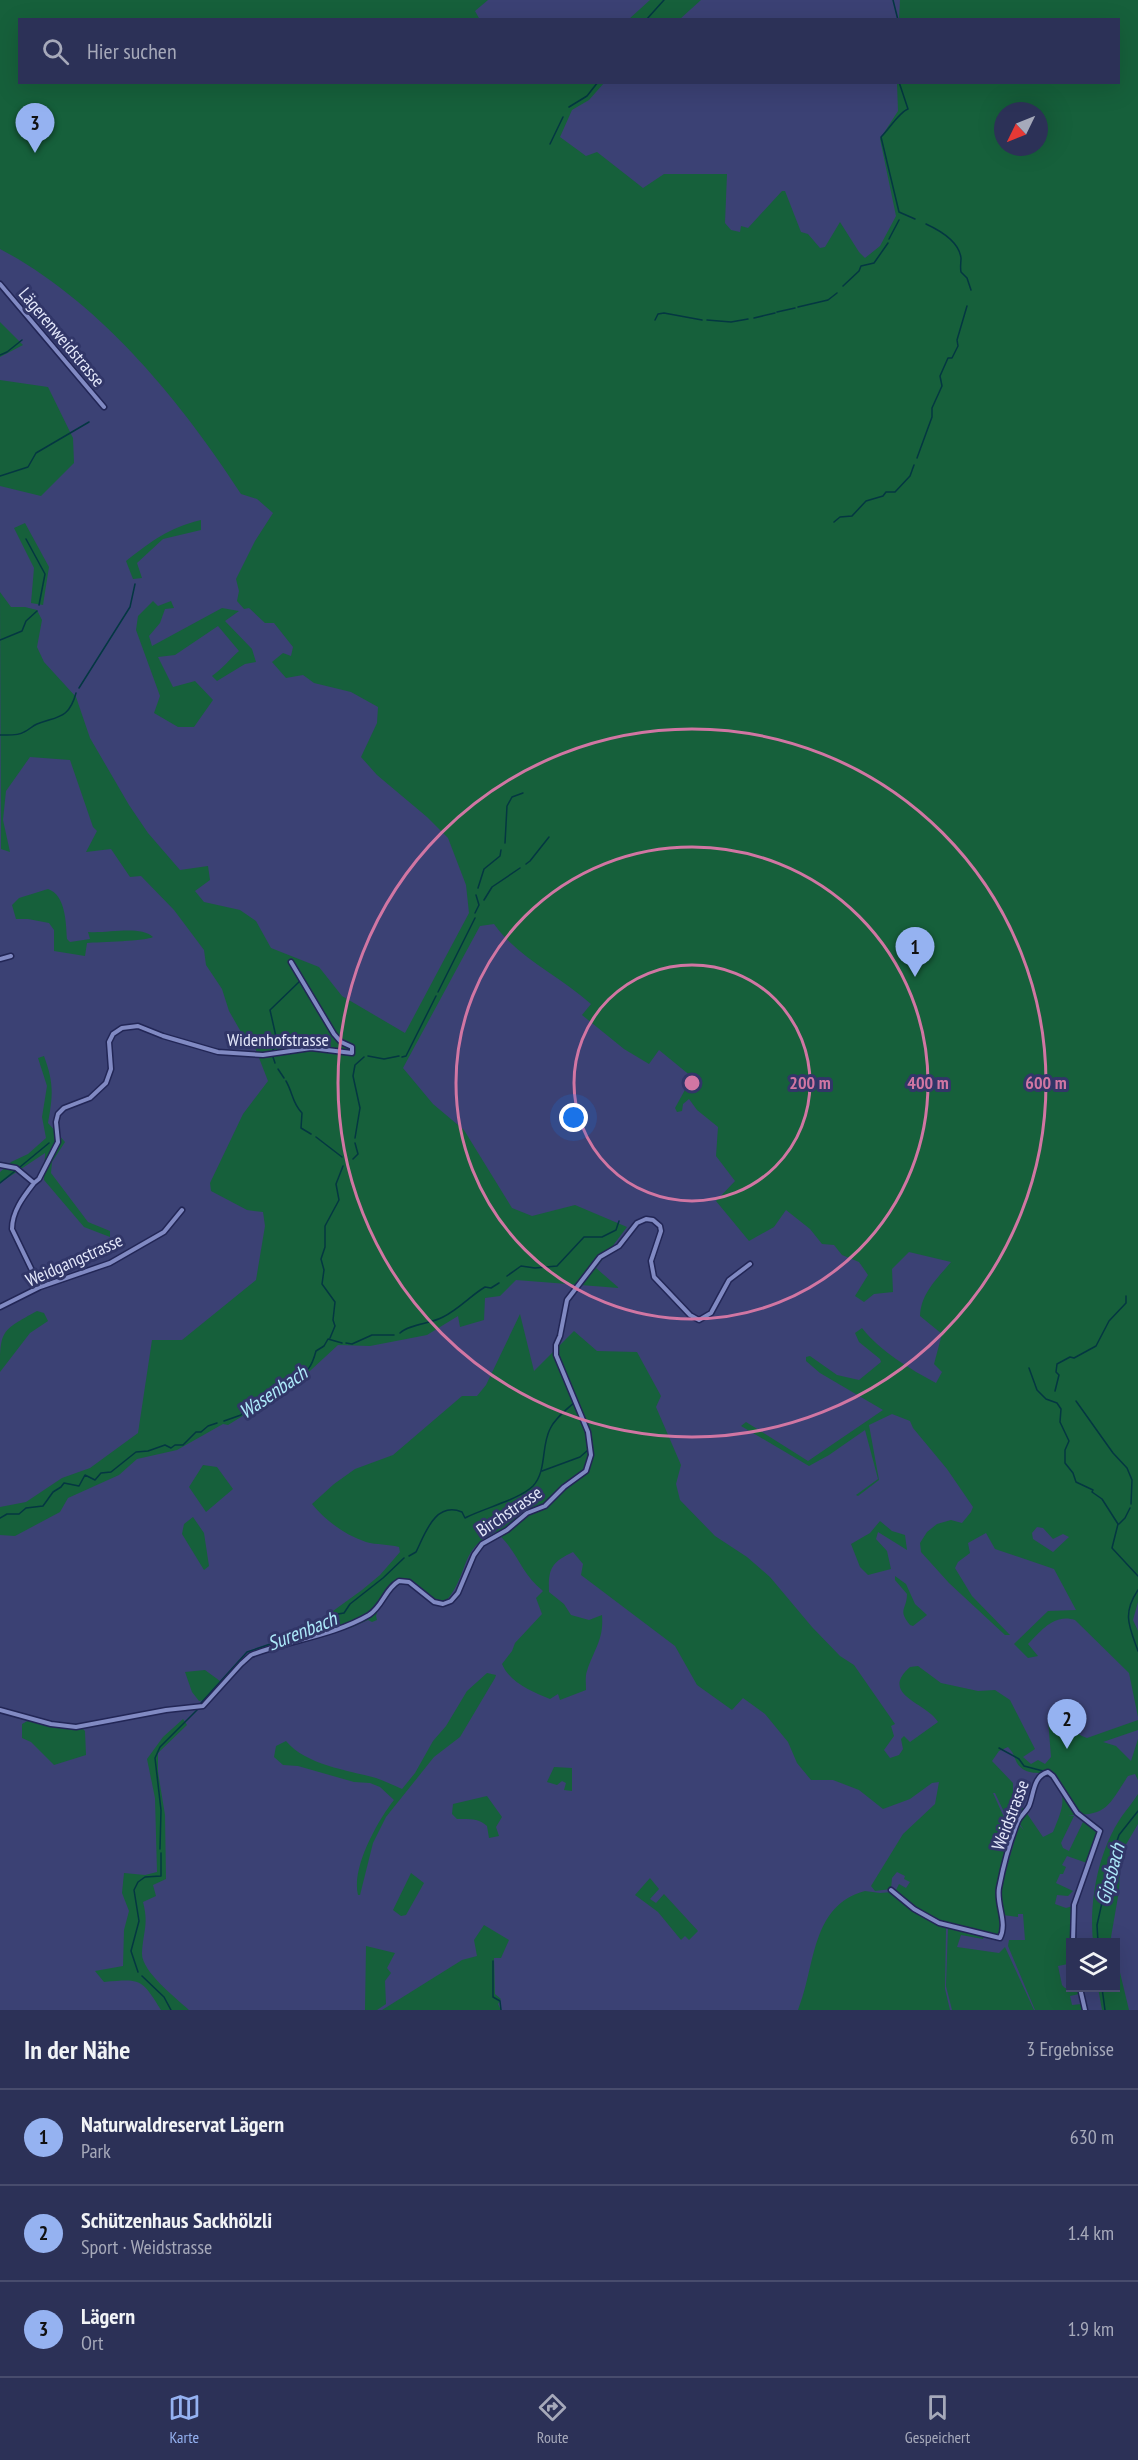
<!DOCTYPE html>
<html lang="de">
<head>
<meta charset="utf-8">
<style>
  :root { --surface:#2c3157; --page:#34395d; --text:#f1f3f6; --muted:#a6a9ba; --line:#484c6d; --accent:#95b2f1 }
  body { margin:0; font-family:"PT Sans Narrow",sans-serif; background:var(--page); color:var(--text) }
  .controls { position:absolute; right:18px; bottom:18px; display:grid; overflow:hidden; border-radius:0px; box-shadow:0 6px 24px #0002 }
  .controls button { width:54px; height:54px; display:grid; place-items:center; padding:0; border:0; border-bottom:2px solid var(--line); background:var(--surface); color:var(--text); font:30px sans-serif }
  .compass { position:absolute; left:994px; top:102px; width:54px; height:54px; border-radius:50%; background:var(--surface); box-shadow:0 6px 24px #0002; rotate:227deg }
  .you { position:absolute; left:574px; top:1118px; width:21px; height:21px; margin:-15px; border:4px solid #fff; border-radius:50%; background:#1a73e8; box-shadow:0 0 0 9px #1a73e833 }
  .badge { display:grid; place-items:center; width:39px; height:39px; border-radius:50%; background:var(--accent); color:#111; font-size:20px; font-weight:700 }
  .pin { position:absolute; translate:-50% -50px; filter:drop-shadow(0 2px 3px #0008) }
  .pin::after { content:''; position:absolute; top:32px; width:21px; height:18px; background:inherit; clip-path:polygon(0 0,100% 0,50% 100%) }
  .list { margin:0; padding:0; list-style:none }
  h2 { display:flex; justify-content:space-between; align-items:center; height:78px; margin:0; padding:0 24px; font-size:26px }
  h2 small { font-size:20px; font-weight:400; color:var(--muted) }
  .list li { display:grid; grid-template-columns:39px 1fr auto; gap:18px; align-items:center; box-sizing:border-box; height:96px; padding:0 24px; border-top:2px solid var(--line) }
  .list b { display:block; font-size:22px; white-space:nowrap }
  .list p { margin:0; font-size:20px; white-space:nowrap; color:var(--muted) }
  .list em { font-size:20px; font-style:normal; color:var(--muted) }
  .icon { flex:none; width:33px; height:33px; fill:none; stroke:currentColor; stroke-width:2; stroke-linecap:round; stroke-linejoin:round }
  .map { position:relative; flex:none; width:1138px; height:2010px; overflow:hidden }
  .search { position:absolute; background:var(--surface); box-shadow:0 6px 24px #0002; left:18px; right:18px; top:18px; height:66px; display:flex; align-items:center; gap:15px; box-sizing:border-box; padding:0 21px; border-radius:0px; color:var(--muted); font-size:22px }
  .sheet { height:366px; background:var(--surface) }
  nav { display:flex; justify-content:space-around; align-items:center; box-sizing:border-box; height:84px; border-top:2px solid var(--line); background:var(--surface); font-size:16px; color:var(--muted) }
  nav a { display:grid; justify-items:center; gap:3px }
  nav .on { color:var(--accent) }
  .map>svg:first-child { display:block }
  .green { fill:#16603b; fill-rule:evenodd }
  .lines { fill:none; stroke-linecap:round; stroke-linejoin:round }
  .stream { stroke:#043742; stroke-width:1.5 }
  .minor-casing { stroke:#222656; stroke-width:7 }
  .minor { stroke:#818ac3; stroke-width:4 }
  .ring { fill:none; stroke:#d176a3; stroke-width:3 }
  .labels { text-anchor:middle; dominant-baseline:central; stroke-width:6; stroke-linejoin:round; paint-order:stroke }
  .street-label { font-size:18px; fill:#e4e8fb; stroke:#313668 }
  .water-label { font-size:20px; font-style:italic; fill:#adeafa; stroke:#313668 }
  .centre { fill:#d176a3; stroke:#313668; stroke-width:3 }
  .ring-label { font-size:18px; text-anchor:middle; font-weight:bold; fill:#d176a3; stroke:#313668; stroke-width:6; stroke-linejoin:round; paint-order:stroke }
</style>
</head>
<body>
<div class="map">
<svg width="1138" height="2010" viewBox="0 0 1138 2010">
  <rect width="100%" height="100%" fill="#3b4174"/>
  <path class="green" d="M0 0H488L475 11 480 20H20V82L604 83 589 100 572 110 560 137 586 156 597 152 643 188 664 174H727L725 223 731 230 740 232 741 226 748 228 782 191H785L801 232 808 234 820 248 825 247 840 222 859 252 865 258 880 246 896 216 880 139 898 111 897 83 1118 82V20L899 19 900 0H1138V1602L1133 1620 1138 1631V1717L1129 1673 1075 1620C1054 1613 1041 1631 1028 1644L1038 1656 1028 1658 1014 1644 1048 1611 1076 1610 1054 1569 995 1549 986 1533 968 1543 970 1553 958 1562 955 1568 972 1596 1010 1635H1005L949 1583 921 1552 920 1543 927 1532 937 1524 951 1520 962 1523 971 1512 973 1507 947 1469 913 1428 910 1421 892 1414 869 1425 879 1480 858 1496 856 1495 878 1479 865 1430 829 1455 809 1466 741 1426 746 1422 808 1461 883 1410 820 1373 806 1361V1357L810 1356 837 1375 859 1380 881 1362 880 1359 859 1342 855 1333 862 1328C881 1352 910 1369 936 1383L942 1372 934 1364 942 1334 920 1316C921 1293 937 1279 951 1262L909 1252 892 1269 893 1292 874 1294 864 1302 855 1296 868 1275 859 1262 842 1255 834 1245 822 1244 810 1229 786 1210 774 1227 749 1241 716 1201 735 1181 716 1156 718 1127 697 1110 689 1099 683 1104 682 1111 677 1112 675 1108 692 1077 659 1050 649 1064 624 1049 582 1015 591 1004C560 976 517 957 494 924L480 926 403 1068 433 1104 464 1130 512 1208 532 1216 575 1205 627 1227 596 1268 619 1288 516 1280 500 1296 485 1298 484 1320 460 1327 458 1316 427 1335 370 1346 338 1345 298 1382 228 1425 223 1424 177 1450 137 1459 119 1475 68 1498 60 1512 15 1536 0 1535V1507L26 1502 62 1478 90 1468 138 1433 152 1340H182L256 1280 265 1226 263 1212 247 1210 211 1191 210 1183 243 1114 268 1081 254 1045 241 1032 229 1011 222 989 206 965 204 950 174 910 141 876 130 877 111 849 86 852 97 831 93 827 70 760 30 757 6 791 3 820 10 852 1 849 0 592 11 607H25L37 610 42 620 37 647 44 662 76 697 90 738 129 805 148 833 180 870 208 866 210 880 195 891 204 902 240 910 256 921 271 948 319 967 342 996 405 1033 469 913 466 885 448 838 427 817 377 775 361 757 377 723 378 707 351 692 314 683 303 675 286 678 272 662 283 653 291 656 293 647 274 623H265L249 608 244 609 237 601 239 591 236 579 255 541 273 513 257 499 241 494C181 401 99 301 0 249ZM1003 111H1039V147H1003ZM1037 1527 1043 1528 1053 1539 1063 1534 1069 1537 1053 1552 1033 1539 1032 1533Z
    M650 0H701L680 19H629Z
    M0 322 23 345 0 357Z
    M0 380 48 387 73 438 74 463 41 496 0 486Z
    M201 520V530L163 539 137 563 142 578 133 579 126 561C152 541 168 528 201 520Z
    M25 523 49 567 43 605 31 603 34 568 14 528Z
    M153 601 158 606 171 601 174 608 165 609 160 623 149 636 152 646 222 608 239 611 225 621 252 649 256 662 245 664 217 681 212 676C223 668 229 660 239 651L218 626 175 655 158 657 173 687 195 681 213 700 194 727H178L154 713 160 696 136 630 138 616Z
    M48 889C66 895 66 924 67 939L70 942 90 939 88 932C106 934 140 925 153 937 147 941 99 942 87 943L85 956 54 951V930L49 923 28 919H16L12 905 19 898Z
    M44 1056C54 1083 53 1095 48 1123L65 1142 52 1162 51 1173 88 1222 110 1231V1237L84 1227 44 1180 45 1153 0 1183V1172L11 1162 28 1154 46 1138 42 1117 47 1086 38 1058Z
    M37 1311 44 1313 48 1321 30 1333 0 1372C0 1330 1 1331 37 1311Z
    M520 1314 534 1371 574 1331 597 1351 637 1352 661 1396 656 1407 681 1465 676 1484 680 1500 715 1536 747 1557 770 1577 812 1627 840 1656 854 1665 895 1724 891 1726 894 1736 884 1750 890 1758 899 1755 903 1749 901 1739 904 1736 910 1742 938 1722C928 1703 878 1695 910 1667L918 1666 941 1683 978 1691 995 1690 1010 1700 1035 1749 1023 1757 1031 1764 1038 1760 1045 1764 1051 1757 1048 1719 1052 1715C1065 1719 1073 1734 1087 1738L1138 1720V1730L1103 1742 1116 1746 1131 1761 1138 1739V1780L1135 1774 1128 1776C1108 1806 1108 1816 1068 1815L1074 1816 1061 1843 1063 1848 1069 1851 1083 1822 1096 1830 1097 1834 1087 1863 1067 1856 1062 1865 1066 1867 1063 1874H1060L1056 1883 1073 1891 1068 1896 1057 1895 1055 1904 1066 1908 1073 1906 1070 1960 1067 1961 1068 1964 1058 1966 1062 1985 1065 1988H1078L1079 1994 1070 1996 1072 2005 1082 2004 1083 2010H1035L1008 1946 1009 1940H1025L1023 1914H1018V1917L1003 1915 1000 1891 1019 1825 1024 1830 1011 1812 1007 1814 1004 1812 995 1793H993L1012 1835 998 1889 1001 1928 999 1937C956 1926 929 1922 895 1892L899 1884 906 1888 910 1882 904 1879 905 1876 897 1872 892 1878 891 1889 875 1891 871 1886 903 1834 935 1804 939 1782 932 1783 910 1799 883 1809 859 1790 833 1780H811L797 1763 788 1742 765 1714 743 1698 732 1710 697 1685 675 1646 581 1575 583 1564 573 1552C552 1562 548 1568 549 1592L564 1604 571 1615 589 1620 602 1615C604 1640 594 1649 587 1671 585 1676 586 1684 586 1690L560 1700 558 1694 550 1699C533 1692 510 1683 502 1664L512 1651 515 1643 542 1614 536 1598 543 1591C520 1573 518 1551 496 1532 459 1548 470 1572 447 1600 429 1604 422 1595 410 1583 385 1582 383 1596 376 1616L377 1620 372 1622 368 1620 350 1628 342 1627 299 1640 297 1637 362 1590 380 1575 400 1552 399 1547C388 1544 377 1545 366 1542 345 1535 326 1521 312 1504L334 1484 355 1469 393 1455 462 1396H477L486 1385ZM1008 1747C1014 1753 1014 1757 1017 1763 1025 1776 1041 1772 1053 1774 1068 1798 1063 1807 1053 1832L1043 1837 1013 1793V1783L992 1761 999 1751Z
    M203 1465 217 1467 233 1489 206 1512 189 1487Z
    M193 1517 204 1533 209 1566 204 1570 182 1534 184 1524Z
    M880 1521 892 1531 905 1535 907 1550 878 1532 876 1539 887 1551 891 1569 868 1575 860 1567 851 1544 870 1533Z
    M895 1576 906 1584 915 1604 927 1615 913 1626 910 1625C897 1609 907 1610 907 1594L895 1580Z
    M205 1670 220 1681 203 1700 199 1701 192 1692 185 1672Z
    M487 1673 496 1675 495 1678 460 1737 434 1757 386 1817 373 1843 360 1895H358C351 1868 378 1820 394 1800L380 1787 370 1783 354 1782 298 1766 283 1765 274 1757 276 1746 286 1741C306 1765 347 1770 376 1778 385 1781 393 1785 402 1789L415 1773 433 1741 446 1726 467 1691Z
    M31 1719 60 1727 82 1728 85 1731 86 1755 54 1765 31 1742 22 1738V1724Z
    M183 1719 187 1725 158 1753V1772L165 1815 166 1879 153 1885 156 1896 143 1902C149 1925 143 1931 142 1953 141 1971 176 1998 189 2010H161C141 1978 141 1979 104 1982L95 1971 123 1966 124 1930 129 1911 122 1893 124 1873 145 1875 157 1872 155 1798 147 1759 163 1737Z
    M554 1767 572 1768V1791L564 1790 566 1783 562 1781 557 1785 547 1782Z
    M1138 1794V1824L1121 1853 1119 1891 1111 1937 1112 1942H1093C1089 1901 1098 1851 1122 1816 1127 1809 1133 1802 1138 1794Z
    M487 1796 502 1817 496 1827 499 1836 489 1838 487 1826C479 1818 468 1819 457 1819L452 1814 453 1804Z
    M411 1873 424 1883 406 1915 401 1916 393 1910Z
    M650 1878 659 1889 650 1899 656 1903 664 1894 698 1931 689 1940 685 1936 681 1940 658 1912 635 1895Z
    M865 1891 880 1893 892 1892 932 1921 946 1927 945 1989 950 2010H798C816 1966 810 1906 865 1891Z
    M484 1925 509 1940 501 1958H494L495 1994 501 1999 498 2004 501 2010H382L462 1960 477 1956 474 1940Z
    M948 1928 984 1936 983 1939 961 1935 957 1947 999 1953 1005 1947 1034 2010H952L946 1986Z
    M366 1946 395 1953 387 1968 391 1973 385 1981 386 2004 377 2010H365Z
    M1116 1956 1129 2010H1102L1098 1988H1116Z"/>
  <g class="lines">
    <path class="stream" d="M893 0 898 20
      M646 20 664 0
      M899 82 908 109C899 112 887 132 881 137L899 212 915 219
      M569 107 587 96 598 82
      M550 144 563 117
      M926 224C939 230 959 241 961 258 961 263 960 267 961 272L967 278 971 290
      M889 239 899 220
      M843 286 859 271 861 266 874 263 888 243
      M798 307 828 300 837 293
      M777 312 795 308
      M754 318 775 313
      M655 320 658 314 664 313 702 320
      M707 320 731 322 748 319
      M0 355 7 352 22 340
      M917 458 932 417V408L942 386 940 376 948 358H952L958 346 957 340 967 306
      M0 476 28 467 36 453 89 422
      M834 522 840 517 852 516 866 501 883 496 886 492H895L910 476 914 465
      M26 539 45 574 39 605
      M0 640 22 631 26 621 37 611
      M79 688 130 607 135 584
      M0 735C8 735 18 736 24 732 29 730 32 726 37 724 58 716 69 719 76 693
      M505 843 507 806 512 797 523 793
      M526 864 530 861 549 837
      M478 888 484 869 500 856 501 850
      M484 900 492 887 520 868
      M475 913 479 905 476 895
      M438 992 475 918
      M272 1052 277 1041 270 1010 300 981
      M368 1056 384 1059 399 1056
      M273 1057 275 1063
      M402 1057 406 1056 436 996
      M278 1069 284 1078
      M286 1081C293 1093 292 1103 302 1113L301 1128 311 1134
      M316 1137 342 1157
      M355 1138 360 1108 353 1076 355 1065 364 1057
      M353 1159 358 1154 355 1143
      M20 1167 49 1143
      M0 1183 15 1171
      M507 1276 521 1266 535 1268 557 1266 584 1237H602L616 1230 619 1221
      M400 1333C409 1324 431 1324 443 1317 459 1309 470 1296 485 1287L491 1288 499 1283
      M330 1338 335 1326 333 1320 335 1302 322 1284 324 1270 321 1259 325 1247V1226L339 1200 336 1184 343 1166
      M346 1343 352 1344 372 1335H394
      M1029 1368 1037 1390 1046 1399 1057 1403 1061 1409 1060 1422 1069 1441 1065 1450V1463L1073 1473 1076 1482 1093 1490 1092 1492 1102 1499 1118 1524 1112 1548 1138 1576
      M1055 1391 1059 1375 1056 1372 1057 1364 1070 1357 1074 1358 1096 1346 1109 1321 1126 1303V1296
      M1076 1401 1113 1453 1127 1468 1132 1480 1131 1504
      M224 1421 241 1415C253 1392 271 1396 291 1385L292 1378C308 1374 312 1366 316 1351L324 1346 328 1339 342 1343
      M542 1471 580 1457 588 1450
      M0 1518 7 1514H19L26 1508 43 1506 53 1492 61 1487 64 1483 79 1486 85 1475 95 1480 101 1473 111 1472 136 1452 148 1451 165 1445 171 1448 175 1445H183L196 1432H201L208 1426 217 1423
      M1119 1524 1125 1518 1130 1508
      M409 1556 416 1552C425 1534 435 1501 462 1512L465 1518 467 1517C485 1508 520 1499 533 1486 547 1471 541 1446 550 1429 555 1418 566 1410 575 1402
      M1138 1590C1122 1614 1129 1626 1138 1651
      M201 1703 247 1652 323 1626 338 1614 344 1613 350 1604 383 1578 404 1558
      M999 1748 1019 1759 1024 1766 1043 1771
      M160 1849 161 1810 155 1758 160 1747 198 1709
      M1098 1942 1097 1925 1113 1853 1119 1835 1138 1811
      M493 1961V1997L500 2001 501 2010
      M138 1972 131 1951 139 1921 134 1890 138 1882 145 1877 161 1876V1853
      M142 1976 164 1997 171 2010
      M1102 1988 1105 2010"/>
    <defs>
      <path id="minor" d="M0 284 104 407
        M0 959 11 956
        M0 1165 16 1168 34 1183 39 1179 58 1142 56 1122 58 1114 64 1108 90 1098 106 1083 111 1069 109 1042 113 1034 122 1028 138 1026 163 1036 218 1052 263 1055 311 1048 352 1053V1047L341 1042 334 1034 291 962
        M34 1183C24 1196 12 1211 12 1229L40 1287
        M0 1307 40 1287 110 1263 164 1232 182 1210
        M0 1710 51 1724 76 1727 166 1710 203 1706 241 1664 251 1655C290 1640 333 1636 369 1615 383 1606 385 1589 399 1581L409 1582 434 1602 443 1604 451 1601 458 1593 474 1555 482 1544 507 1530 527 1513 545 1506 564 1487 586 1471 591 1455 588 1432 556 1355V1345L560 1336 567 1300 600 1257 619 1246 637 1223 646 1219 653 1220 660 1226 661 1231 651 1261 654 1277 690 1315 699 1320 711 1313 729 1280 750 1264
        M891 1890 914 1909 939 1923 1000 1938C1008 1923 996 1904 999 1888 1003 1867 1010 1841 1018 1821 1021 1815 1026 1812 1029 1806 1034 1794 1033 1776 1048 1772L1053 1776 1077 1813 1100 1831 1074 1905 1073 1942
        M1080 1988 1085 2010"/>
    </defs>
    <use href="#minor" class="minor-casing"/>
    <use href="#minor" class="minor"/>
  </g>
  <g class="ring">
    <circle cx="692" cy="1083" r="118"/>
    <circle cx="692" cy="1083" r="236"/>
    <circle cx="692" cy="1083" r="354"/>
  </g>
  <g class="labels">
    <g class="street-label">
      <text transform="translate(62 337) rotate(50)">Lägerenweidstrasse</text>
      <text x="278" y="1039">Widenhofstrasse</text>
      <text transform="translate(74 1260) rotate(-24)">Weidgangstrasse</text>
      <text transform="translate(509 1511) rotate(-34)">Birchstrasse</text>
      <text transform="translate(1010 1815) rotate(-69)">Weidstrasse</text>
    </g>
    <g class="water-label">
      <text transform="translate(273 1392) rotate(-34)">Wasenbach</text>
      <text transform="translate(302 1631) rotate(-22)">Surenbach</text>
      <text transform="translate(1110 1874) rotate(-75)">Gipsbach</text>
    </g>
  </g>
  <circle cx="692" cy="1083" r="9" class="centre"/>
  <g class="ring-label">
    <text x="810" y="1089">200 m</text>
    <text x="928" y="1089">400 m</text>
    <text x="1046" y="1089">600 m</text>
  </g>
</svg>
<div class="controls">
<button><svg class="icon" aria-label="layers" viewBox="0 0 24 24"><path d="M12 4l9 5-9 5-9-5zM3 14l9 5 9-5"/></svg></button>
</div>
<svg class="compass" viewBox="-18 -18 36 36"><path d="M0-13l5 13h-10z" fill="#e53935"/><path d="M0 13l5-13h-10z" fill="#a6a9ba"/></svg>
<div class="you"></div>
<div class="pin badge" style="left:915px;top:977px">1</div>
<div class="pin badge" style="left:1067px;top:1749px">2</div>
<div class="pin badge" style="left:35px;top:153px">3</div>
<div class="search"><svg class="icon" aria-label="search" viewBox="0 0 24 24"><circle cx="10" cy="10" r="6"/><path d="M15 15l6 6"/></svg>Hier suchen</div>
</div>
<section class="sheet">
<h2>In der Nähe<small>3 Ergebnisse</small></h2>
<ul class="list">
<li><span class="badge">1</span><div><b>Naturwaldreservat Lägern</b><p>Park</p></div><em>630 m</em></li>
<li><span class="badge">2</span><div><b>Schützenhaus Sackhölzli</b><p>Sport · Weidstrasse</p></div><em>1.4 km</em></li>
<li><span class="badge">3</span><div><b>Lägern</b><p>Ort</p></div><em>1.9 km</em></li>
</ul>
</section>
<nav>
<a class="on"><svg class="icon" aria-label="map" viewBox="0 0 24 24"><path d="M3 6l6-2 6 2 6-2v14l-6 2-6-2-6 2zM9 4v14M15 6v14"/></svg>Karte</a>
<a><svg class="icon" aria-label="directions" viewBox="0 0 24 24"><path d="M12 3l9 9-9 9-9-9zM9 14v-3h6M13 9l2 2-2 2"/></svg>Route</a>
<a><svg class="icon" aria-label="saved" viewBox="0 0 24 24"><path d="M7 4h10v16l-5-4-5 4z"/></svg>Gespeichert</a>
</nav>
</body>
</html>
